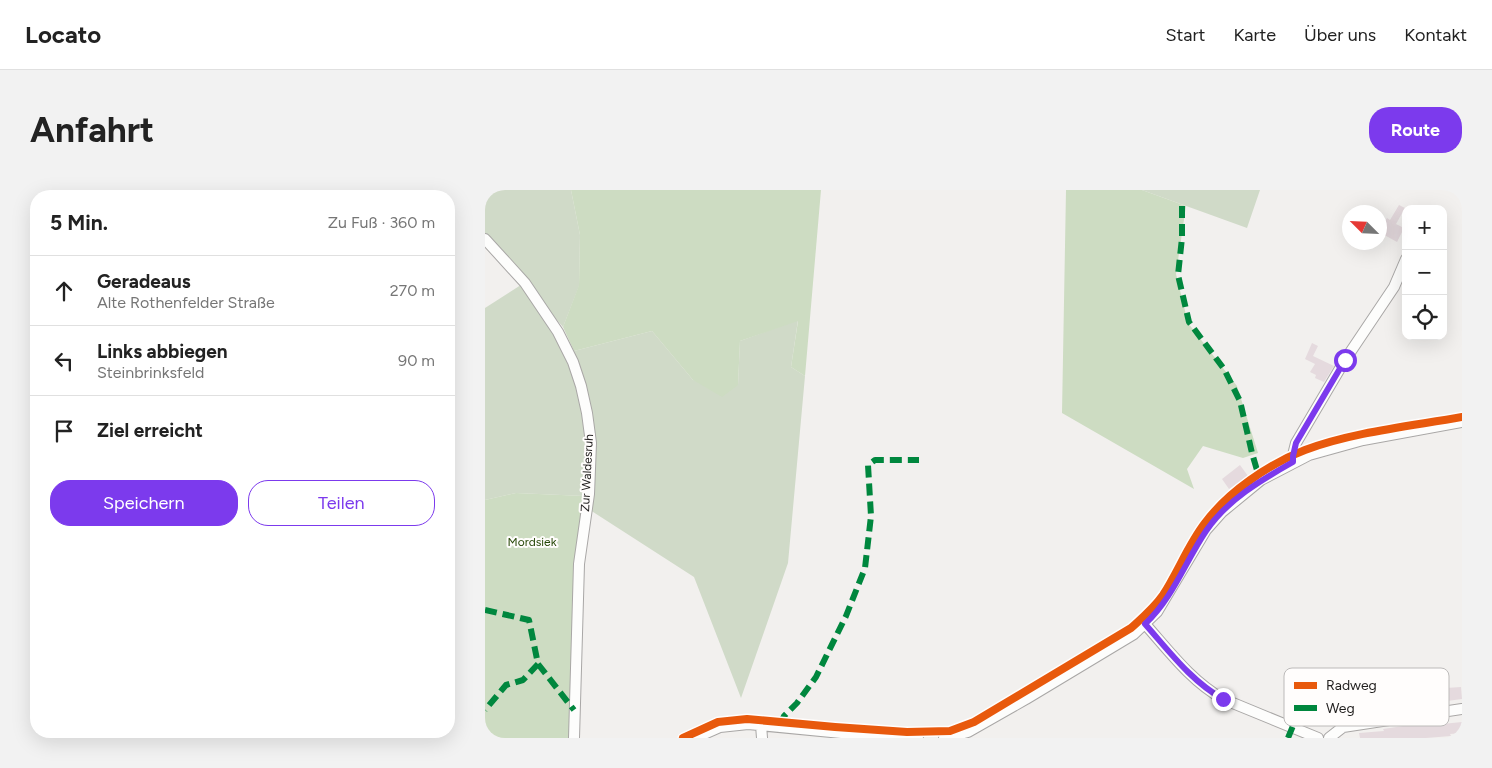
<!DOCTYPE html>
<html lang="de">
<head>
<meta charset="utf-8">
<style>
  :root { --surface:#fff; --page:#f2f2f2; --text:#222; --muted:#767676; --line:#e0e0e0; --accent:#7c3aed }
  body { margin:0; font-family:Figtree,sans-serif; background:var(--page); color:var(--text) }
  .controls { position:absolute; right:15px; top:15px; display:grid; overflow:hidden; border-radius:10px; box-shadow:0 5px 20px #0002 }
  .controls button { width:45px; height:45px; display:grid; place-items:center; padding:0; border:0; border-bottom:1px solid var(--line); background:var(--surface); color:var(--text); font:25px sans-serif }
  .compass { position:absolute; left:857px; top:15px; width:45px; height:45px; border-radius:50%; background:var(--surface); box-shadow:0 5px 20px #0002; rotate:294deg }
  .stop { position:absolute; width:15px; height:15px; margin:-11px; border:4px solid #7c3aed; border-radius:50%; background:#fff }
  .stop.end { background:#7c3aed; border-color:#fff; box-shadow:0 1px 5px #0008 }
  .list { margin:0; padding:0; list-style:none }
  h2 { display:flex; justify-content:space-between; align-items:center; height:65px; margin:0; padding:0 20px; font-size:21px }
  h2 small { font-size:16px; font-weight:400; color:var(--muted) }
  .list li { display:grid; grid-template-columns:32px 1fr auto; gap:15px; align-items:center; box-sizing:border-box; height:70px; padding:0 20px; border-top:1px solid var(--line) }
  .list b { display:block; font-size:19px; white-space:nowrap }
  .list p { margin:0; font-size:16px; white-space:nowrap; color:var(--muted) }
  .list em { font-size:16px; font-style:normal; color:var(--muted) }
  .actions { display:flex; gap:10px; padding:15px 20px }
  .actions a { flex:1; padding:11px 0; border:1px solid var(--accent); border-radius:20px; text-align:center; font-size:18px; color:var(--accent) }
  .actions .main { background:var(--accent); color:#fff }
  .icon { flex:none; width:28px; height:28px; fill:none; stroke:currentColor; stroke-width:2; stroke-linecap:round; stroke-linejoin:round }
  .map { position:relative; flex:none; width:977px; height:548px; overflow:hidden; border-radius:20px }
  header { display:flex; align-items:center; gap:30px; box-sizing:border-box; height:70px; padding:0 25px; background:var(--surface); border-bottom:1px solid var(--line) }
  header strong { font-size:24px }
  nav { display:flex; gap:28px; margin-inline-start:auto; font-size:18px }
  .intro { display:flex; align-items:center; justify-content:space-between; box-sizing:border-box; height:120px; padding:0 30px }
  h1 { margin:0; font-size:35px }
  .button { padding:12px 22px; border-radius:20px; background:var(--accent); color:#fff; font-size:18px; font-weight:700 }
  main { display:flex; gap:30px; padding:0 30px }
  aside { flex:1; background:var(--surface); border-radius:20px; box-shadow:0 5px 20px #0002 }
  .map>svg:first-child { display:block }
  .green { fill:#d0dac8 }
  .forest { fill:#cddcc2 }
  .building { fill:#e5dade }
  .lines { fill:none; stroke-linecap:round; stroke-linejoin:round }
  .minor-casing { stroke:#a9a7a6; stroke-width:12 }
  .minor { stroke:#fdfdfc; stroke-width:10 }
  .quiet { stroke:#00873e; stroke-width:6; stroke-dasharray:12 6; stroke-linecap:butt }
  .cycleway-casing { stroke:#fffdfc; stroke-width:11 }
  .cycleway { stroke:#e8590c; stroke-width:8 }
  .route { stroke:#7c3aed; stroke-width:6 }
  .labels { text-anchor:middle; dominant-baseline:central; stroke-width:4; stroke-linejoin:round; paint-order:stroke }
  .street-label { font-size:12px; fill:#211f1e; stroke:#fffdfc }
  .park-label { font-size:12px; fill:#264707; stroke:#fffdfc }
  .key { fill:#fffdfc; stroke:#bcbab9; stroke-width:1 }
  .key-label { font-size:14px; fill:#211f1e }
</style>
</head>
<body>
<header>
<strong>Locato</strong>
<nav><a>Start</a><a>Karte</a><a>Über uns</a><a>Kontakt</a></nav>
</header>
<div class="intro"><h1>Anfahrt</h1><a class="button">Route</a></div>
<main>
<aside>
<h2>5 Min.<small>Zu Fuß · 360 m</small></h2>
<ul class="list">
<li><svg class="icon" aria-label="ahead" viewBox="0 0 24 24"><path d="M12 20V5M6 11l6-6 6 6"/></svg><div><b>Geradeaus</b><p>Alte Rothenfelder Straße</p></div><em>270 m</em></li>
<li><svg class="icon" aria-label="left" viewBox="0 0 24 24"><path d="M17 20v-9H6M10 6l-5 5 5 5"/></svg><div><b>Links abbiegen</b><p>Steinbrinksfeld</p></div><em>90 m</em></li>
<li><svg class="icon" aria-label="arrive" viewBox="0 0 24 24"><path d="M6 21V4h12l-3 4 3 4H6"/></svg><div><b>Ziel erreicht</b></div></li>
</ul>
<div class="actions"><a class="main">Speichern</a><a>Teilen</a></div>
</aside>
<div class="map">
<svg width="977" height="548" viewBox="0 0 977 548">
  <rect width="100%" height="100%" fill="#f2f0ee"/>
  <path class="green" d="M0 0H86L95 45 94 96 78 137 42 96C70 145 99 194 102 252 103 270 100 288 99 306L31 303 0 310V118L39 93 0 49Z
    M657 0H775L762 38Z
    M313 130 306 177 320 186 303 373 256 508 209 387 105 320 111 257 107 225 89 161 167 141 208 190 253 195 255 151Z"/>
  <path class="forest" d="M86 0H336L320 186 306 177 313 131 255 151 253 195 237 207 208 190 167 141 89 161 78 137 94 95 95 45Z
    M581 0H657L701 16 691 84 703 133 752 196 773 263 758 268 718 256 702 279 709 299 577 223Z
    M31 303 99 306 86 548H0V310Z"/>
  <path class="building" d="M914 15 920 18 911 34 919 38 912 52 894 42 902 28 905 30Z
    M827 153 833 156 828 166 849 176 839 192 830 188 831 185 825 182 830 174 820 169Z
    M755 275 763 286 744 299 737 289Z
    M976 497 977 509 962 511 961 498Z
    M977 532V543L965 544 966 546 941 548H875L874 543 899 541 898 539 925 535 937 534V536Z"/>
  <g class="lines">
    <defs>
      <path id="minor" d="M0 49 40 93 73 142 88 172 96 196 102 223 106 253 104 304 94 374 89 548
        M809 272 808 265 811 253 860 170 909 97 921 69
        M660 434C684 461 706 491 738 509L833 548
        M276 535 277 548
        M210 548 235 537 263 534 377 545 433 548
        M459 548 483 542 541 509 649 444 672 422 721 340 737 322 776 290 824 265 878 250 977 232
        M844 548 858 537 977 519"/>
    </defs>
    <use href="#minor" class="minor-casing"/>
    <use href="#minor" class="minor"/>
    <path class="quiet" d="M697 16V48L693 85 704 132 739 179 755 211 767 263 774 287
      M0 420 44 430 53 474 38 490 21 495 0 520
      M53 474 89 520
      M295 534 299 526 312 513 331 487 361 426 380 378 386 326 383 275 390 270H434
      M803 548 826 492"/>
    <defs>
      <path id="cycleway" d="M198 548 233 532 262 529 350 537 422 542 465 541 489 532 646 438C657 428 669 418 678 405 693 382 703 355 720 333 743 302 784 274 820 260 868 242 927 236 977 227"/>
    </defs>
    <use href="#cycleway" class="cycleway-casing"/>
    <use href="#cycleway" class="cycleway"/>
  </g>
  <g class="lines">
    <path class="route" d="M738 509C706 491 684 461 660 434 688 408 700 372 721 341 742 310 776 290 808 272V266L811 253 860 170"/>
  </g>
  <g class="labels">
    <g class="street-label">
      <text transform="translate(102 283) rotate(-87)">Zur Waldesruh</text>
    </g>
    <g class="park-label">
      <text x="47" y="352">Mordsiek</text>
    </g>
  </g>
  <rect x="799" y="478" width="165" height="58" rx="8" class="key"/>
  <rect x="809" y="492" width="23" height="7" fill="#e8590c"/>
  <rect x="809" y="515" width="23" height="6" fill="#00873e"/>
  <g class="key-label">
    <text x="841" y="500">Radweg</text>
    <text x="841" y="523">Weg</text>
  </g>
</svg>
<div class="controls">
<button>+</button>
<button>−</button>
<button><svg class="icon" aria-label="locate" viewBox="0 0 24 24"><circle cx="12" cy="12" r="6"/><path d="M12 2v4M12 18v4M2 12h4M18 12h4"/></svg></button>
</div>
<svg class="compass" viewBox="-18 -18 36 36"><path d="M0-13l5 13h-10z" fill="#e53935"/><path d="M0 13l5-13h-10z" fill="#767676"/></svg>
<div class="stop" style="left:860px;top:170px"></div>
<div class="stop end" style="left:738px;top:509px"></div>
</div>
</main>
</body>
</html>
